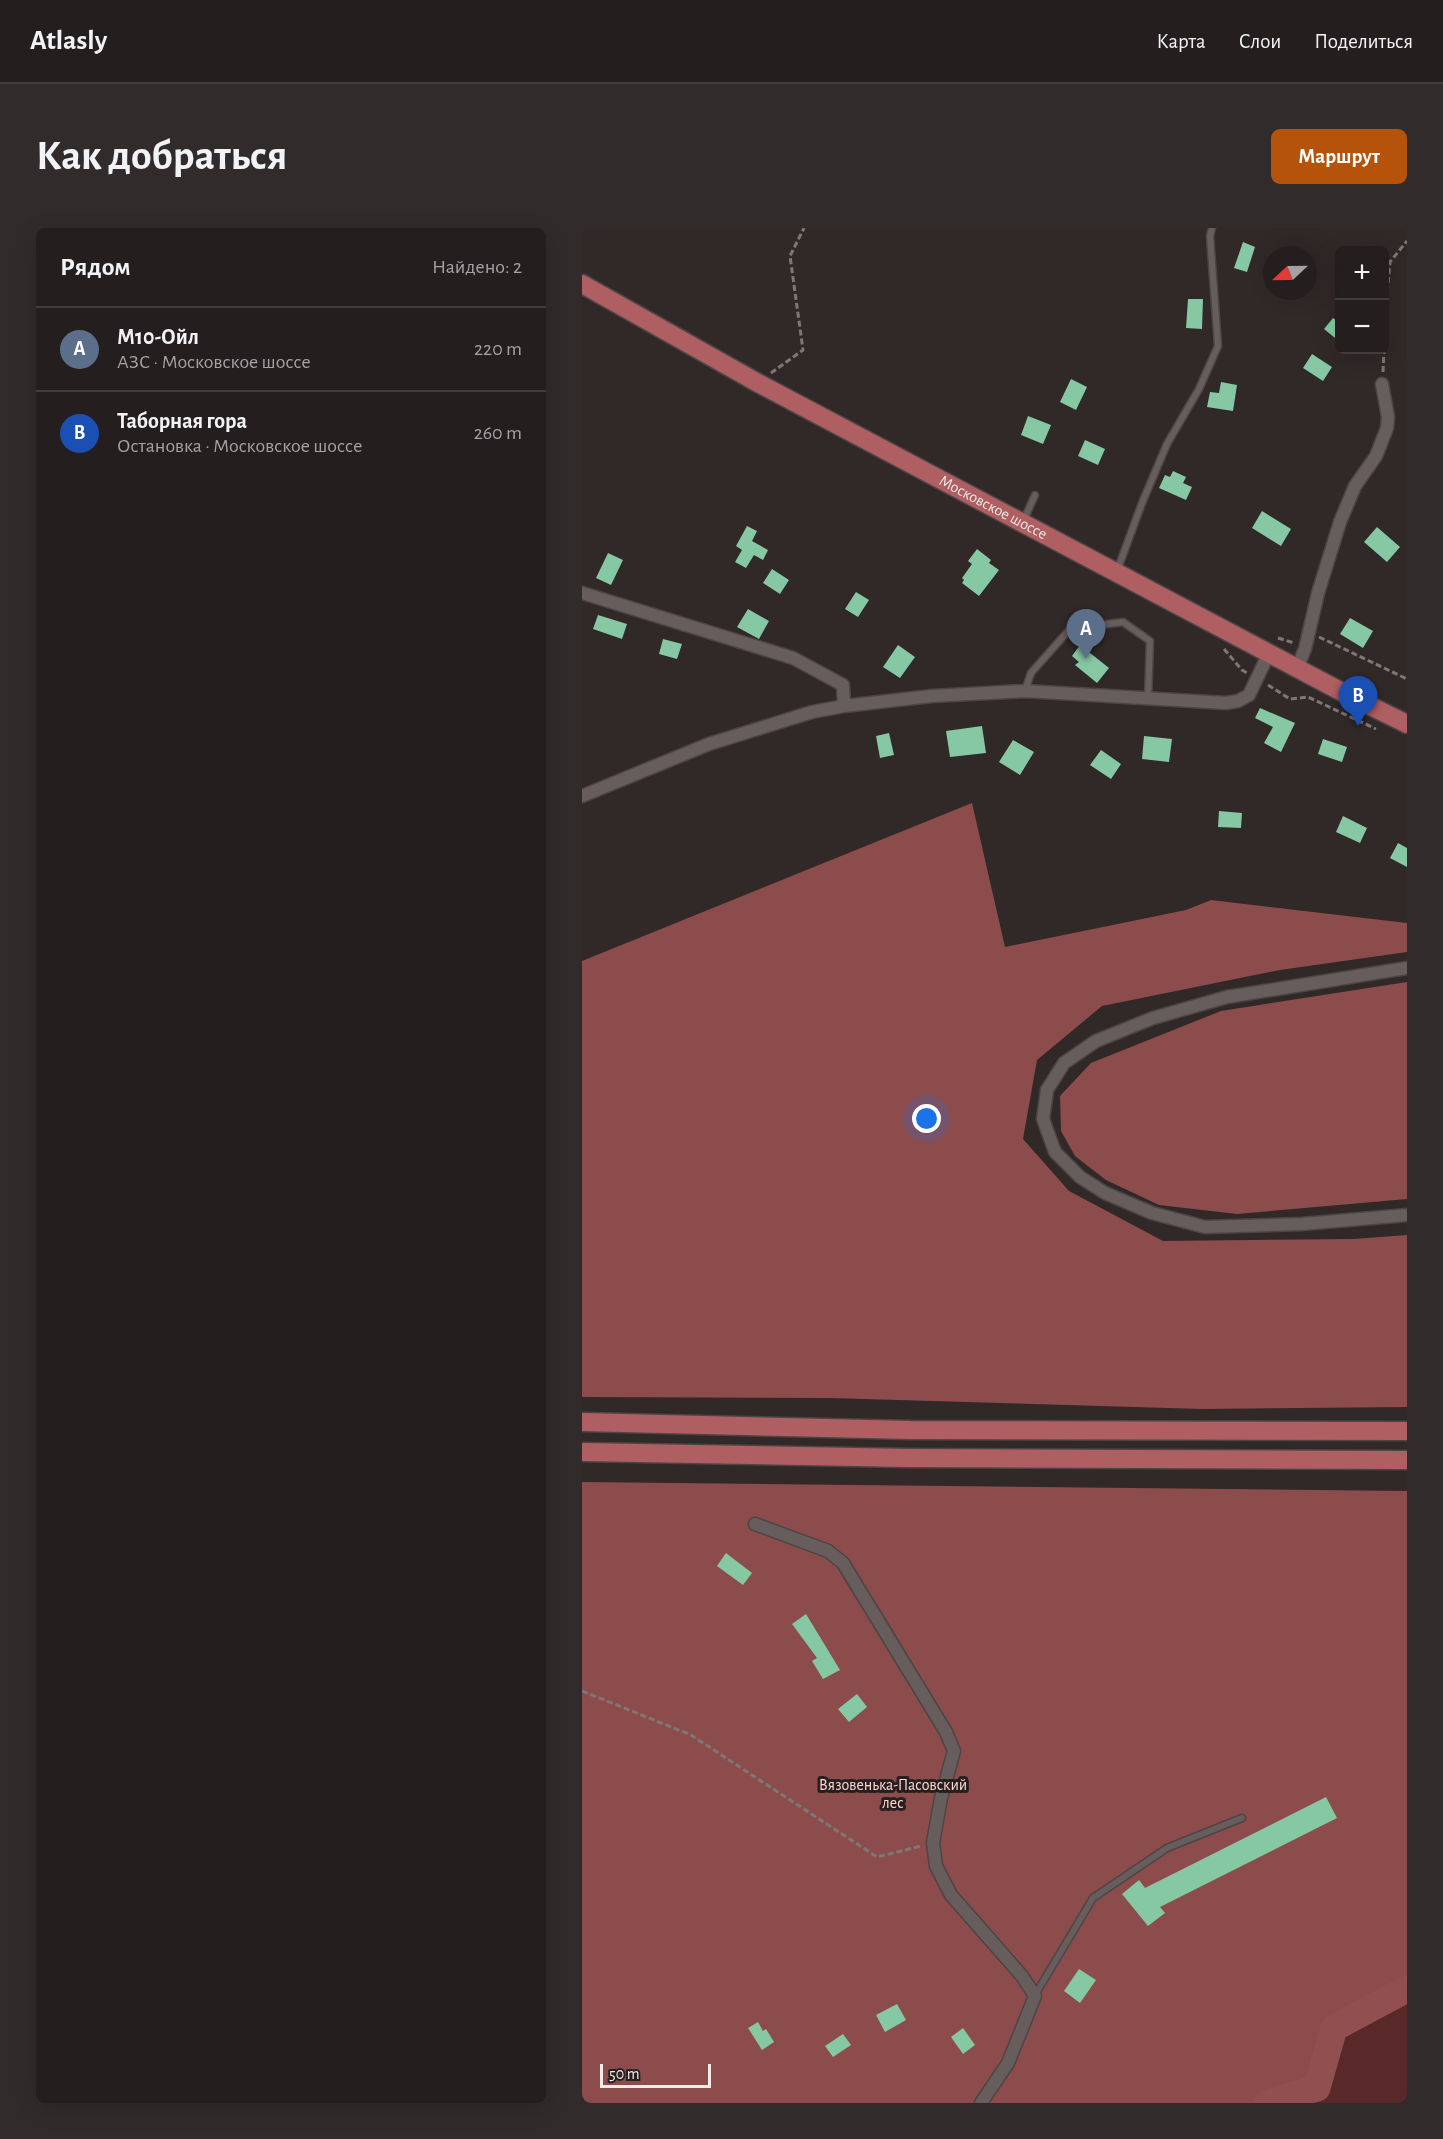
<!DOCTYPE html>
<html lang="ru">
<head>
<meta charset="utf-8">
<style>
  :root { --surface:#251e1e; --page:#312b2b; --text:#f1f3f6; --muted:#a3a2a4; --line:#423c3c; --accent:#b45309 }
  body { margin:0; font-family:"Alegreya Sans",sans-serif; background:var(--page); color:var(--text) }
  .controls { position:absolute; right:18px; top:18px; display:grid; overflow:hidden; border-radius:9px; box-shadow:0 6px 24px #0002 }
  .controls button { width:54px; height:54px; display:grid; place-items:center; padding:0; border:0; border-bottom:2px solid var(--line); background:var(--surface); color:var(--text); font:30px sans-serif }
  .compass { position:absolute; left:681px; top:18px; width:54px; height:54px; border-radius:50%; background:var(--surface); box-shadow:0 6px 24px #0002; rotate:248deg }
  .scale { position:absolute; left:18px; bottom:15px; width:111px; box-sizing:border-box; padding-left:6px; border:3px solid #f0eae9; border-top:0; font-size:16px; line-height:21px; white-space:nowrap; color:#f0eae9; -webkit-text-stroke:4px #271f1f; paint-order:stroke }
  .you { position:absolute; left:345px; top:891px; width:21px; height:21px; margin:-15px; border:4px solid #fff; border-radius:50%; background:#1a73e8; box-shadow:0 0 0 9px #1a73e833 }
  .badge { display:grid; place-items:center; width:39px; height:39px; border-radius:50%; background:var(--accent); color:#fff; font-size:20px; font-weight:700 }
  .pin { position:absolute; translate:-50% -50px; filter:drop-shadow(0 2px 3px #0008) }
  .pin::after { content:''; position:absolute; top:32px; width:21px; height:18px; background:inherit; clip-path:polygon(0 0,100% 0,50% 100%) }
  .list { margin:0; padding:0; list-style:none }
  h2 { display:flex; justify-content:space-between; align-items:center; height:78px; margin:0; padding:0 24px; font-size:26px }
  h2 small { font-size:20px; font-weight:400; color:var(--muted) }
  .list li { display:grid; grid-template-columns:39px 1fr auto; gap:18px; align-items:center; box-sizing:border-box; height:84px; padding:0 24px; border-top:2px solid var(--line) }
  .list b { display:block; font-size:22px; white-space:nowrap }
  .list p { margin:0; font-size:20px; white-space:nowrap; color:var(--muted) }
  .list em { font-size:20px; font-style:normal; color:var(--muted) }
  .map { position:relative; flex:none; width:825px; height:1875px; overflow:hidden; border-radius:9px }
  header { display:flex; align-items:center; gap:36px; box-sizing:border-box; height:84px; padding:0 30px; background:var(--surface); border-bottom:2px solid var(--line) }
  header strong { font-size:28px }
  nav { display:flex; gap:33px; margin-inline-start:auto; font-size:21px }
  .intro { display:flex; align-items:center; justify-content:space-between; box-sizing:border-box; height:144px; padding:0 36px }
  h1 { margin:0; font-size:42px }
  .button { padding:15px 27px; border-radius:9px; background:var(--accent); color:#fff; font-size:21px; font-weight:700 }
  main { display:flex; gap:36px; padding:0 36px }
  aside { flex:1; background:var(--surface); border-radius:9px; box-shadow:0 6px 24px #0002 }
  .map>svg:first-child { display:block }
  .green { fill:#592828 }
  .forest { fill:#8d4c4c }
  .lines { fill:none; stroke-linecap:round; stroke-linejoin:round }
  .river { stroke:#914f50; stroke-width:27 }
  .building { fill:#85c8a3 }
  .service-casing { stroke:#4d4545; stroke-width:9 }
  .minor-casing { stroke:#4d4545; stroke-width:15 }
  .primary-casing { stroke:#4d4545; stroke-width:21 }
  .path { stroke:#7f7777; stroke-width:3; stroke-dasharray:6 3; stroke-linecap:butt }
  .service { stroke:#675d5d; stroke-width:6 }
  .minor { stroke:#675d5d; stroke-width:12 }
  .primary { stroke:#af5e61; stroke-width:18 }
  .labels { text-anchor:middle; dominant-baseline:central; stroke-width:6; stroke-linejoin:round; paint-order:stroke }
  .street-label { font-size:16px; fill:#f0eae9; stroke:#271f1f }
  .park-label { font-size:16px; fill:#fed5d3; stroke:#271f1f }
</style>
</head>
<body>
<header>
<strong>Atlasly</strong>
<nav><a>Карта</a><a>Слои</a><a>Поделиться</a></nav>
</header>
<div class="intro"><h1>Как добраться</h1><a class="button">Маршрут</a></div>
<main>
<aside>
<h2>Рядом<small>Найдено: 2</small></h2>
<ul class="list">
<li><span class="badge" style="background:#5c6f8a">A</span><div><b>М10-Ойл</b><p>АЗС · Московское шоссе</p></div><em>220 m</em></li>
<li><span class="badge" style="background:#1a4fb4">B</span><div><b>Таборная гора</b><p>Остановка · Московское шоссе</p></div><em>260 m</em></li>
</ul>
</aside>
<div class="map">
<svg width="825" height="1875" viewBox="0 0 825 1875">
  <rect width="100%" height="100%" fill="#312828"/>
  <path class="green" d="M825 1775V1875H729L737 1861 755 1801Z"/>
  <path class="forest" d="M390 575 423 719 604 682 629 672 825 695V724L698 742 520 778 455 832 441 911 487 963 581 1013 771 1011 825 1007V1179L620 1181 247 1170 0 1169V733Z
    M825 754V971L655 986 577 977 524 952 493 928 479 903 478 868 509 835 639 783Z
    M0 1254 825 1263V1775L755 1801 737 1861 729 1875H0Z"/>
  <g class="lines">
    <path class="river" d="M685 1875 735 1860 752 1800 825 1761"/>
  </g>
  <path class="building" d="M661 14 673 19 665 44 652 40Z
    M606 71H621L620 101 604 100Z
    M751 90 758 95V114L742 101Z
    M730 126 750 139 741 153 721 140Z
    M489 151 505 159 494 182 478 174Z
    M639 154 655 157 651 183 625 179 628 164 637 165Z
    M446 188 469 197 461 216 439 207Z
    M503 212 523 221 516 237 496 228Z
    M591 243 604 249 601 255 610 259 604 272 577 260 583 247 588 249Z
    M680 283 709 301 699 318 670 300Z
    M165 298 175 303 170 313 186 322 181 332 172 327 164 340 153 334 160 322 154 318Z
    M795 299 818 319 805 334 782 314Z
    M395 321 409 332 407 335 417 342 397 368 380 355 382 352 380 350 390 336 386 333Z
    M26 325 41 332 29 357 14 350Z
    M190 341 207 352 198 366 181 355Z
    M274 364 287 372 276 389 263 381Z
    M166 381 187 393 177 411 155 399Z
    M16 387 45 396 40 411 11 401Z
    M768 390 791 403 781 420 758 406Z
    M81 411 100 416 95 431 77 426Z
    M316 417 333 429 318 450 301 439Z
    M498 417 527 440 515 455 493 437 497 434 490 428Z
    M678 480 713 495 699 524 682 515 691 499 673 490Z
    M400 498 404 525 368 529 364 503Z
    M307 505 312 527 298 530 294 508Z
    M562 508 590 511 587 534 560 531Z
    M741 511 765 519 760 534 736 526Z
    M431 512 452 524 438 547 417 534Z
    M519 522 539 536 529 551 508 537Z
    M637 583 660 585 659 600 636 599Z
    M761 588 785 600 778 615 754 604Z
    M816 615 825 620V639L808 630Z
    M144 1325 170 1345 161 1357 135 1338Z
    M224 1386 258 1442 241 1451 230 1433 235 1430 210 1396Z
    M275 1466 285 1479 267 1494 256 1481Z
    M744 1569 755 1590 578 1679 583 1685 566 1698 540 1666 557 1652 563 1660Z
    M497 1741 514 1752 498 1775 482 1763Z
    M315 1776 324 1792 303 1804 294 1787Z
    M176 1794 181 1803 184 1801 192 1814 180 1822 166 1800Z
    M381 1800 393 1817 381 1826 369 1809Z
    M261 1806 269 1817 251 1829 243 1818Z"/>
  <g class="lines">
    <defs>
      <path id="service" d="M441 294 453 267
        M535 343 560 275 585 216 617 161 636 118 628 8 630 0
        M443 463 449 445 488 401 541 394 568 413 566 470
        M453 1767 511 1670 585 1620 660 1590"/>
      <path id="minor" d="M0 365 211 430 261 457 262 478
        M715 440 723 421 736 365 758 294 773 258 794 228 805 200 806 189 800 156
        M0 568 127 516 230 484 262 478 350 468 443 463 644 475 656 473 667 467 687 425
        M825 740 645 769 571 790 514 813 482 835 465 862 461 891 473 924 498 949 523 965 570 985 623 999 720 996 825 987
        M173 1296 246 1323 261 1335 364 1504 372 1523 359 1570 351 1615 354 1638 369 1667 440 1748 453 1768 426 1835 399 1875"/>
      <g id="primary">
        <path id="s1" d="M0 56 176 155 762 465 825 496"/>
        <path d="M0 1194 328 1202 825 1203"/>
        <path d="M0 1224 326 1230 825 1232"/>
      </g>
    </defs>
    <use href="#service" class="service-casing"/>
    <use href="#minor" class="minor-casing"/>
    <use href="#primary" class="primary-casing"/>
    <path class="path" d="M802 100 808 34 825 13
      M801 144 802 122
      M189 145 221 122 208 28 222 0
      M737 409 825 451
      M696 410 712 415
      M642 421 660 442 665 445
      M686 457 708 471 726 469 794 501
      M0 1463 109 1507 295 1629 339 1618"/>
    <use href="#service" class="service"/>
    <use href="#minor" class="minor"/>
    <use href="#primary" class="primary"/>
  </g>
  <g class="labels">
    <g class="street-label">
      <text stroke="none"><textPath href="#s1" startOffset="468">Московское шоссе</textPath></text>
    </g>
    <g class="park-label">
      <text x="311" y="1557">Вязовенька-Пасовский<tspan x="311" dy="18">лес</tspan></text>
    </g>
  </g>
</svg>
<div class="controls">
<button>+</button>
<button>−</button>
</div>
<svg class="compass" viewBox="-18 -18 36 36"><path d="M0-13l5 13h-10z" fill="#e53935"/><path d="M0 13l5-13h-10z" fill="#a3a2a4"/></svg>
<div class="scale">50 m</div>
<div class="you"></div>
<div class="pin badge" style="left:504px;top:431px;background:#5c6f8a">A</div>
<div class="pin badge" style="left:776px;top:498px;background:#1a4fb4">B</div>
</div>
</main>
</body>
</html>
